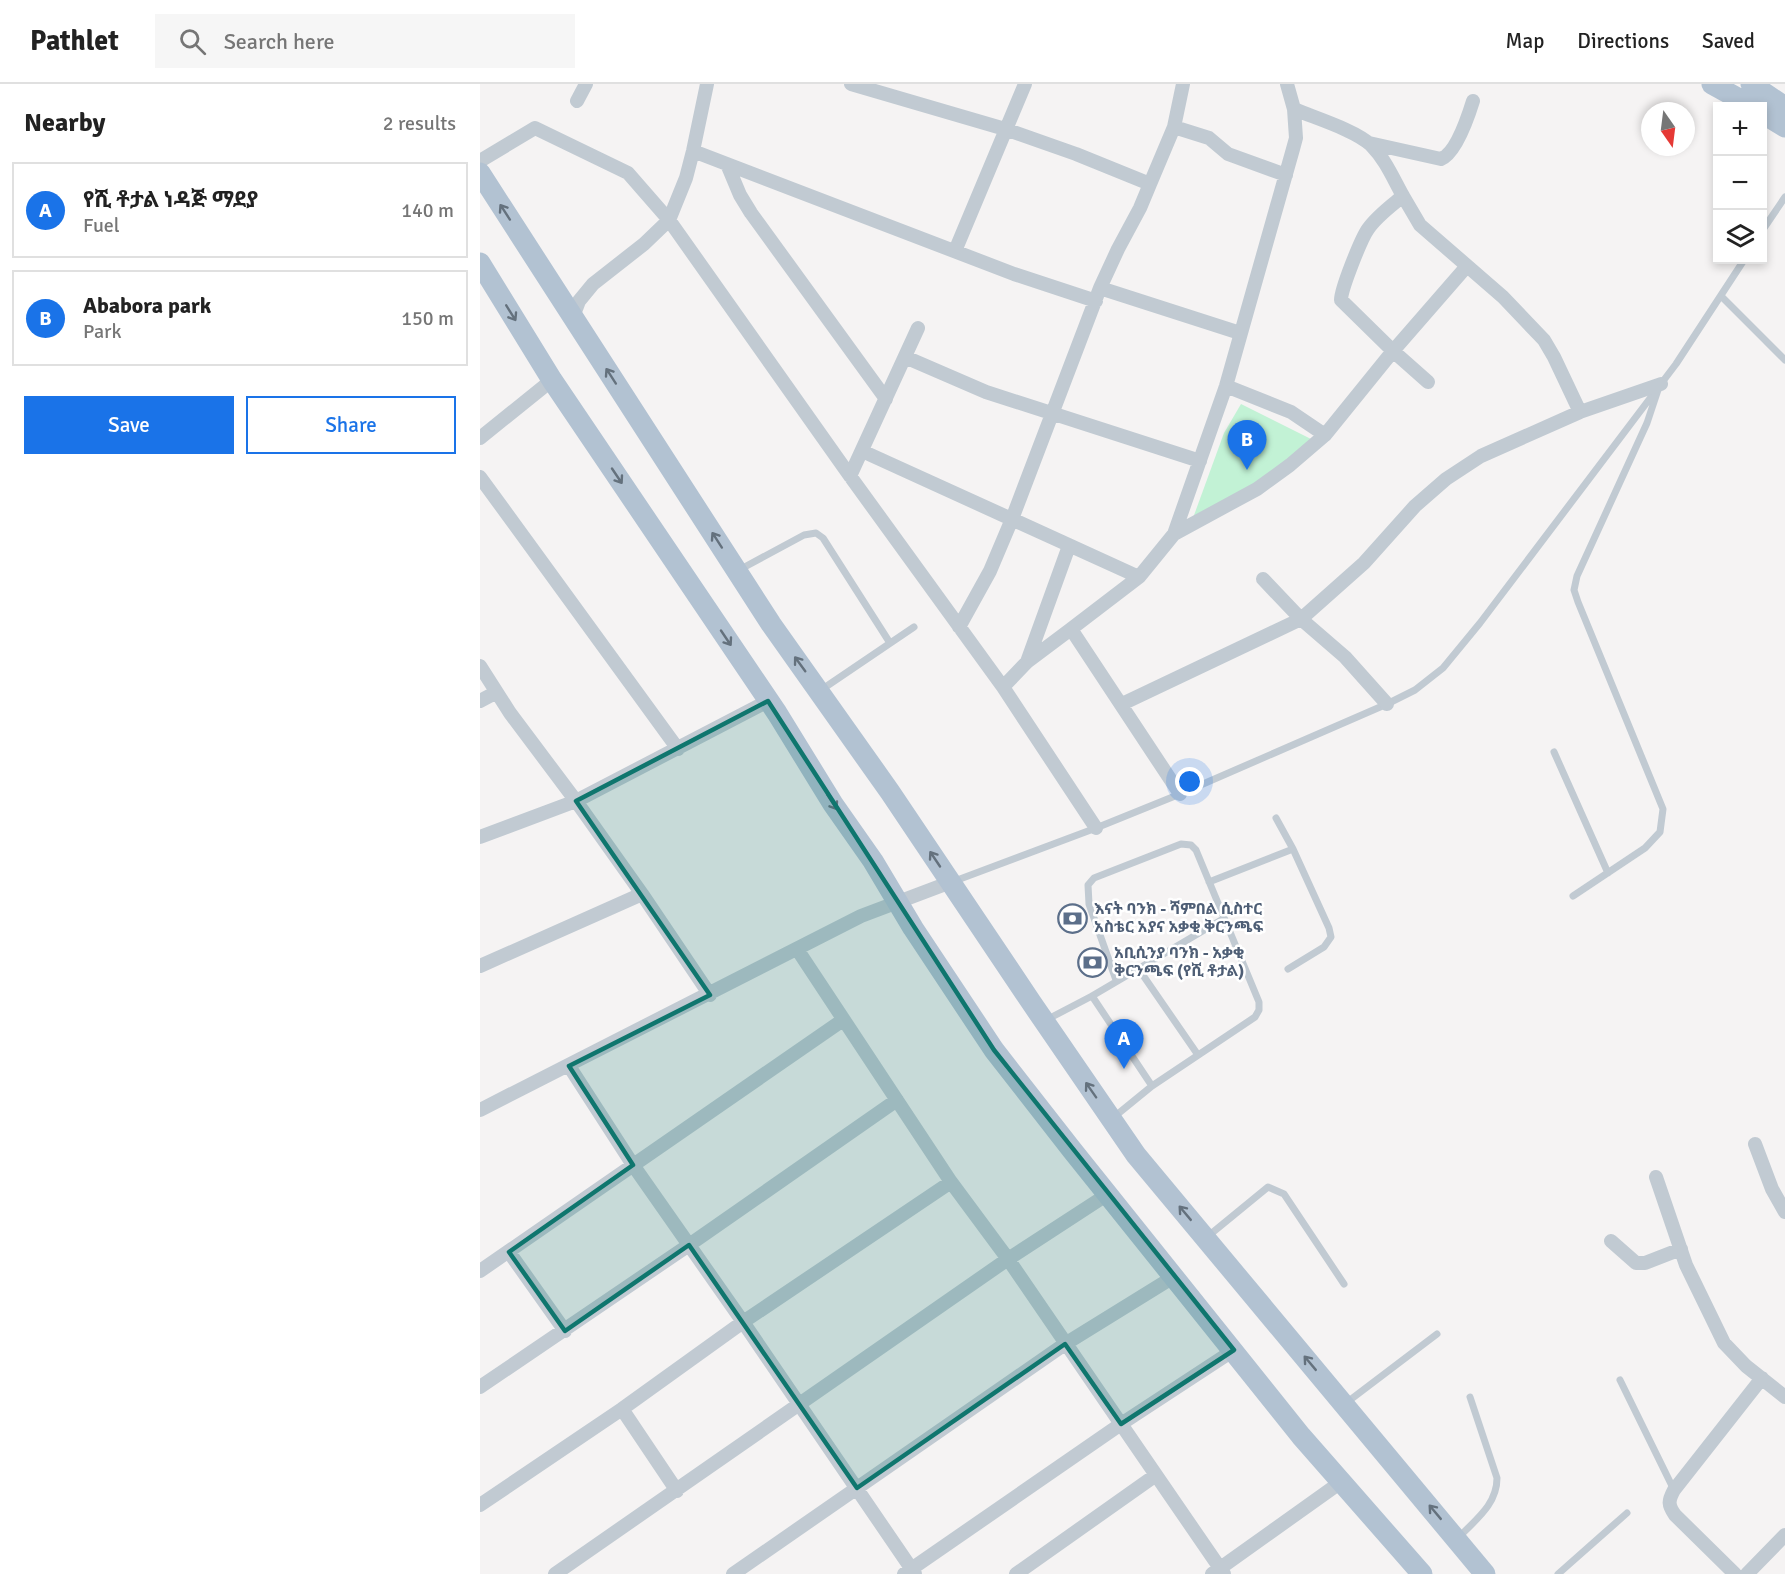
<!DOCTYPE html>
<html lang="en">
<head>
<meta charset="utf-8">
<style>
  :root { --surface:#fff; --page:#f6f6f6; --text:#222; --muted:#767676; --line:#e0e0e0; --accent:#1a73e8 }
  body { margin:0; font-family:Signika,"Noto Sans Ethiopic",sans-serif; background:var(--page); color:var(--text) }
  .controls { position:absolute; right:18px; top:18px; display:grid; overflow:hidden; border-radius:0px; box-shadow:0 3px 9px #0003 }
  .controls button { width:54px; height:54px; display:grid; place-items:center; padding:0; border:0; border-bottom:2px solid var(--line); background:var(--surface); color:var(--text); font:30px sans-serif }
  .compass { position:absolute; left:1161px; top:18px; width:54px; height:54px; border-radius:50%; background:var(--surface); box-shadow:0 3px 9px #0003; rotate:166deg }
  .you { position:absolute; left:710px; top:698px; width:21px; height:21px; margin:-15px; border:4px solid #fff; border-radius:50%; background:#1a73e8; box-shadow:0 0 0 9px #1a73e833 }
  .badge { display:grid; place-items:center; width:39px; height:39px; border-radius:50%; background:var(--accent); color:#fff; font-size:20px; font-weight:700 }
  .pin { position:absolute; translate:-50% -50px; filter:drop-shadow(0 2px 3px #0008) }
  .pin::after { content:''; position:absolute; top:32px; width:21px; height:18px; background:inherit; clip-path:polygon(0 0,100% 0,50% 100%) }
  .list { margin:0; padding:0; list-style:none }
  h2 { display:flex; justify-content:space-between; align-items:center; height:78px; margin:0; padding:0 24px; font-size:26px }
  h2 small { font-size:20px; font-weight:400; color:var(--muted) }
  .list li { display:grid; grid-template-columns:39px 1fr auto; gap:18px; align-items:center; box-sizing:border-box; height:96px; margin:0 12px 12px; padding:0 12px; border:2px solid var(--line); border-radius:0px }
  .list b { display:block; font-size:22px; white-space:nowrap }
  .list p { margin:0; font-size:20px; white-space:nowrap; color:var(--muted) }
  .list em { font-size:20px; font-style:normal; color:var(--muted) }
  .actions { display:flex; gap:12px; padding:18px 24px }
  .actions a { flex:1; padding:14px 0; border:2px solid var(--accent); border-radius:0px; text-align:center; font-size:21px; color:var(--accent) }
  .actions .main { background:var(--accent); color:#fff }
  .icon { flex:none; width:33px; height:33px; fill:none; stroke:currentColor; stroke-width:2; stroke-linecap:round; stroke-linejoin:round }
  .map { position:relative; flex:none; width:1305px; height:1490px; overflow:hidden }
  header { display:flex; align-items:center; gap:36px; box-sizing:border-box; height:84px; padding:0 30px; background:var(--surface); border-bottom:2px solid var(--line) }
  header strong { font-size:28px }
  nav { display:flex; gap:33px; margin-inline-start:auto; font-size:21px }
  .search { width:420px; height:54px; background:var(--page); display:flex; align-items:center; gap:15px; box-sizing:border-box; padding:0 21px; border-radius:0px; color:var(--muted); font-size:22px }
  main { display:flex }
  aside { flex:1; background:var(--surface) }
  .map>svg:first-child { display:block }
  .green { fill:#c2f2d5 }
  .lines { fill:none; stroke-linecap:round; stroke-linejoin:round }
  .lane { stroke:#c1cad2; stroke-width:7 }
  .street { stroke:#c1cad2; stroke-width:14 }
  .primary { stroke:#b2c2d2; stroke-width:21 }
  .oneway { stroke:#64717d }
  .marked { fill:#0f766e; fill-opacity:0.2; stroke:#0f766e; stroke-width:4.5; stroke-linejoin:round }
  .labels { text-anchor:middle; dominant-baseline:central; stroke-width:5; stroke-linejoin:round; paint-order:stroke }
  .service-label { font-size:16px; font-weight:bold; fill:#4e5e75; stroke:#fff; text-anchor:start }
</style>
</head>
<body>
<header>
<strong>Pathlet</strong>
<div class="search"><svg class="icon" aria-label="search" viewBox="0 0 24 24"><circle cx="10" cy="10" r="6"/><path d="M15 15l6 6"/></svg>Search here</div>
<nav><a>Map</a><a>Directions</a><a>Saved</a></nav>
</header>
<main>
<aside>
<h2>Nearby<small>2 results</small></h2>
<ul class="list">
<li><span class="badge">A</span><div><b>የሺ ቶታል ነዳጅ ማደያ</b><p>Fuel</p></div><em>140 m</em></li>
<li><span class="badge">B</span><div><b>Ababora park</b><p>Park</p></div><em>150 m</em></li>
</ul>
<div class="actions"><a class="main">Save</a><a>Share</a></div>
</aside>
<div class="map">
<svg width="1305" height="1490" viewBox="0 0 1305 1490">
  <rect width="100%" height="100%" fill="#f5f3f3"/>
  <path class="green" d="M761 320 837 358 815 377 713 434 744 349Z"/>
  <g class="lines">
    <path class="lane" d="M1282 147 1305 113
      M1241 212 1305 276
      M259 486 324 451 336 449 343 454 410 559
      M341 606 434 543
      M1074 668 1128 789
      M796 734 813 765 849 844 851 853 844 863 808 885
      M472 798 616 744 700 710 907 620 935 606 963 584 1000 539 1196 280 1264 176
      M729 798 813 765
      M1093 812 1165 764 1180 748 1183 725 1098 518 1094 506 1097 492 1167 339 1178 306
      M658 884 718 971
      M612 912 672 1002
      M566 936 612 912 743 835
      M634 1033 672 1002 775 933 779 926V918L716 766 711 761 701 760 614 794 608 801 609 820 636 896
      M727 1153 788 1103 804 1110 864 1200
      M1140 1296 1194 1406
      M866 1319 957 1250
      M978 1454C995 1436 1017 1421 1017 1394L990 1313
      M1078 1490 1147 1429"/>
    <path class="street" d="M371 0 525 45 596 70 670 100
      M807 0 814 25
      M97 17 106 0
      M694 43 729 54 748 70 806 91
      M889 59 961 75C976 69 988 33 993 17
      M213 67 534 190 616 217
      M0 77 55 44 148 89 189 136 370 392 523 603 616 744
      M247 80 260 111 271 129 406 315
      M923 112 940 141 1023 213 1064 256 1074 273 1100 328 1181 300
      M475 167 545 0
      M620 204 760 249
      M93 233 99 217 113 200 164 160 189 136 206 94 213 67 227 0
      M425 273 506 308 720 377
      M746 302 811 328 845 351
      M0 354 72 296
      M382 367 659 493
      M370 392 438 244
      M0 393 198 665
      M694 450 777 405 810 381 845 351 913 267 987 182
      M783 495 821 535 884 479 935 422 966 395 1001 372 1100 328
      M479 543 510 487 532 435 620 204 638 165 660 124 670 100 694 43 703 0
      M547 578 589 462
      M0 582 30 629 96 717 0 753
      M523 603 547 578 591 545
      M0 617 15 609
      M642 620 821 535 865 573 907 620
      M700 710 591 545 659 493 694 450 746 302 813 65 816 54 814 25C835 34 875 46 891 61 905 75 913 94 923 112 911 122 897 132 888 145 881 155 861 205 861 216L913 267 948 298
      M317 865 471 1098 528 1175 641 1340 424 1490
      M0 882 162 810
      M230 911 162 810 96 717 288 617
      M89 982 153 1081 263 1238 435 1490
      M0 1026 381 832 471 798
      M1275 1060 1292 1105 1305 1128
      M1176 1093 1206 1181 1244 1259 1266 1282 1305 1313
      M1131 1157 1156 1179H1165L1201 1165
      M29 1168 85 1247
      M0 1187 363 936
      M0 1303 209 1161 417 1016
      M142 1325 197 1407
      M0 1421 142 1325 263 1238 471 1098
      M75 1490 528 1175 628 1110
      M253 1490 585 1260 695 1192
      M536 1490 676 1391
      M732 1490 861 1398
      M744 1490 641 1340 754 1266
      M1255 1490 1195 1431C1188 1421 1188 1417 1194 1406L1282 1294
      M1267 1490 1305 1451"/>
    <path class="primary" d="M1232 0 1272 22
      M1271 0 1305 23
      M1282 29 1305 43
      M0 89 291 540 410 708 551 918 656 1071 1005 1490
      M0 179 72 296 297 629 353 720 393 777 433 844 514 966 592 1066 821 1352 942 1490"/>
  </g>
  <defs><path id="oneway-shaft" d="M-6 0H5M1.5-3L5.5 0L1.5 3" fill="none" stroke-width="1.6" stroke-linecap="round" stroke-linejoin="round" transform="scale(1.5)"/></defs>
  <g class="oneway">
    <use href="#oneway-shaft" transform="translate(25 128) rotate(-123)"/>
    <use href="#oneway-shaft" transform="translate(31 229) rotate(58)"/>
    <use href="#oneway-shaft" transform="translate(131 292) rotate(-123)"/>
    <use href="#oneway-shaft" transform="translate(137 392) rotate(56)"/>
    <use href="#oneway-shaft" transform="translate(237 456) rotate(-123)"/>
    <use href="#oneway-shaft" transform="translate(246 554) rotate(56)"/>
    <use href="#oneway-shaft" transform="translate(320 580) rotate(-126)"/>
    <use href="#oneway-shaft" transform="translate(352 718) rotate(57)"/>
    <use href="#oneway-shaft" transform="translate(455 775) rotate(-124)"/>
    <use href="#oneway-shaft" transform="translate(611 1006) rotate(-125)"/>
    <use href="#oneway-shaft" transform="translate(705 1129) rotate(-130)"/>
    <use href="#oneway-shaft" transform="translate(830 1279) rotate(-130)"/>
    <use href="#oneway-shaft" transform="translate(955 1428) rotate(-130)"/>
  </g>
  <path class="marked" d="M288 617 514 966 754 1266 641 1340 585 1260 377 1404 209 1161 85 1247 29 1168 153 1081 89 982 230 911 96 717Z"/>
  <defs>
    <symbol id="bank-ring" viewBox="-11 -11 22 22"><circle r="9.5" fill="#fff" stroke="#5c6f8a" stroke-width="1.5"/><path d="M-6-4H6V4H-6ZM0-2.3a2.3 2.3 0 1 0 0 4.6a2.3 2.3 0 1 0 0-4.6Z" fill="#5c6f8a"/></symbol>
  </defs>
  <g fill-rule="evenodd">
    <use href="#bank-ring" x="576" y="818" width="33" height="33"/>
    <use href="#bank-ring" x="596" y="862" width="33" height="33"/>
  </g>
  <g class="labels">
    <g class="service-label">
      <text x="614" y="825">እናት ባንክ - ሻምበል ሲስተር<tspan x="614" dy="18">አስቴር አያና አቃቂ ቅርንጫፍ</tspan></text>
      <text x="634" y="869">አቢሲንያ ባንክ - አቃቂ<tspan x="634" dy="18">ቅርንጫፍ (የሺ ቶታል)</tspan></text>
    </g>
  </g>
</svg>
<div class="controls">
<button>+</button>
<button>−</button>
<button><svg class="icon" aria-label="layers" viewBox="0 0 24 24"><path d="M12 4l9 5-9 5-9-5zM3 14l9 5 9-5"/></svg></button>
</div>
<svg class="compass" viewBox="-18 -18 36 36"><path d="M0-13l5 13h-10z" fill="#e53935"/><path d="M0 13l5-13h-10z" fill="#767676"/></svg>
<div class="you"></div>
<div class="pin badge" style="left:644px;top:985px">A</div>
<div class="pin badge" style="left:767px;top:386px">B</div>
</div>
</main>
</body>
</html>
